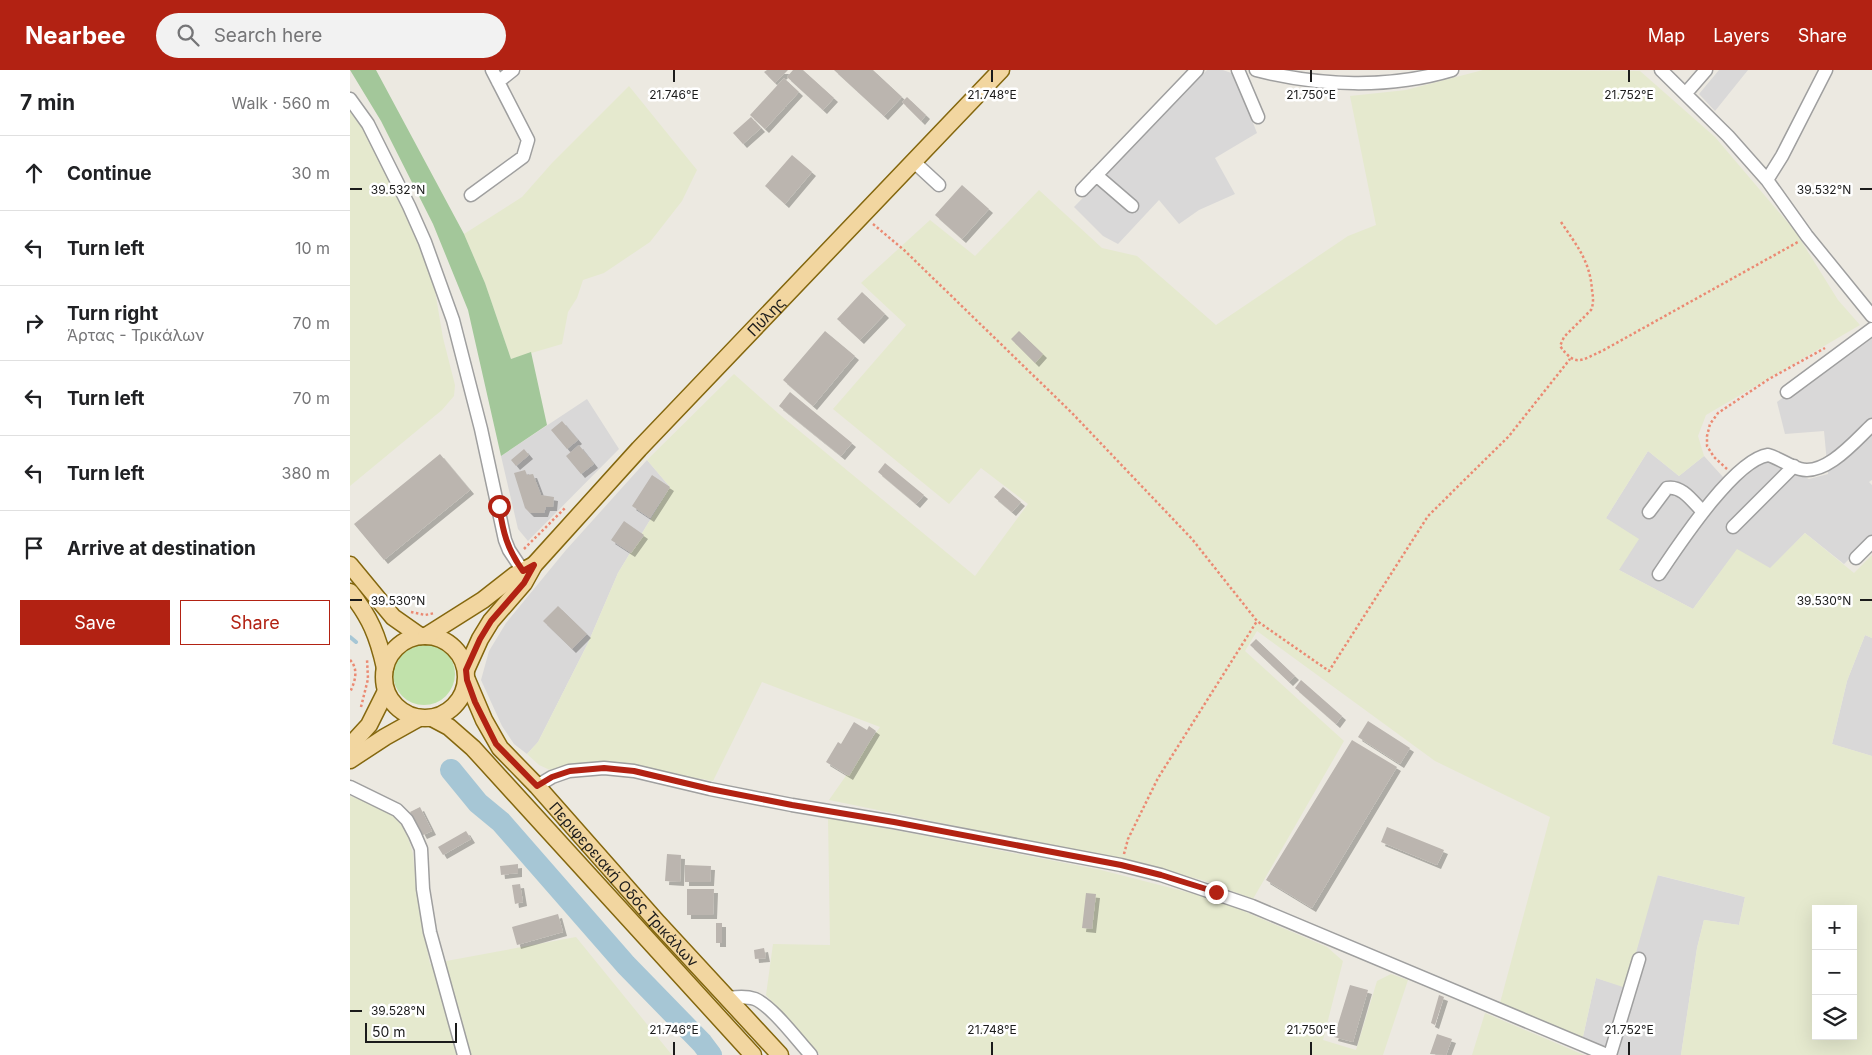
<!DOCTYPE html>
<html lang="en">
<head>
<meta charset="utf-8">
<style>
  :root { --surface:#fff; --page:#f2f2f2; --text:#202124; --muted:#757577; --line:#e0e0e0; --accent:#b22213 }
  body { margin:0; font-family:Inter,sans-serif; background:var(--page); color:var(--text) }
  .controls { position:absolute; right:15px; bottom:15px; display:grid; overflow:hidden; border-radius:0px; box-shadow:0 5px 20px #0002 }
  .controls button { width:45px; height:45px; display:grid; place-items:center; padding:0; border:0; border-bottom:1px solid var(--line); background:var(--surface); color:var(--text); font:25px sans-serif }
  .scale { position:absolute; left:15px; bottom:12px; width:92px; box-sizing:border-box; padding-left:5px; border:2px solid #1b1b1b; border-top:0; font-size:14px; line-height:18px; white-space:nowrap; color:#1b1b1b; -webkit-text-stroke:4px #fff; paint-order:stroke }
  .stop { position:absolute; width:15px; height:15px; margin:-11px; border:4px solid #b22213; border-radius:50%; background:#fff }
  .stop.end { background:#b22213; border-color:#fff; box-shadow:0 1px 5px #0008 }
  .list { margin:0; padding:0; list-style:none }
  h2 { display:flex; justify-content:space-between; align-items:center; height:65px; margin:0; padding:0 20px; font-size:21px }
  h2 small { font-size:16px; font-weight:400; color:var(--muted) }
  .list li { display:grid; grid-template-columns:32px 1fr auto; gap:15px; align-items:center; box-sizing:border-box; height:75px; padding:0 20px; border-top:1px solid var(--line) }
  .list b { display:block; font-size:19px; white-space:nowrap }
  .list p { margin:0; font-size:16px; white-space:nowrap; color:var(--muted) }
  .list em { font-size:16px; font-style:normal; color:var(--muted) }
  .actions { display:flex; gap:10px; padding:15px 20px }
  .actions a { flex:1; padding:11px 0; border:1px solid var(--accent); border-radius:0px; text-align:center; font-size:18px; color:var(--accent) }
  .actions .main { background:var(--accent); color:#fff }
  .icon { flex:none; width:28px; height:28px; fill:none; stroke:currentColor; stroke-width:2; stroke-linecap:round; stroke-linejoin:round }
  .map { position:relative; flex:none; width:1522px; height:985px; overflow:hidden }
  header { display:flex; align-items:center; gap:30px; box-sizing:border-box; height:70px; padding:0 25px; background:var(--accent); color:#fff }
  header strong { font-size:24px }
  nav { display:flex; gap:28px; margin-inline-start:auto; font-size:18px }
  .search { width:350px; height:45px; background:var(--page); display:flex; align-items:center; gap:12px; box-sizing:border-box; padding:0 18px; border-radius:28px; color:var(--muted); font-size:19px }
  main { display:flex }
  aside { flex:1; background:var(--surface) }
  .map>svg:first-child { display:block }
  .residential { fill:#d9d8d8 }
  .farmland { fill:#e5e9ce; fill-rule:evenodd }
  .grass { fill:#c1e2ab }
  .forest { fill:#a3c79a }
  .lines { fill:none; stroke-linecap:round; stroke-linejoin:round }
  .stream { stroke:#a6c6d5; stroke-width:4 }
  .river { stroke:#a6c6d5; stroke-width:22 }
  .building { fill:#bbb5af; filter:url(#shadow) }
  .minor-casing { stroke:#9f9f9f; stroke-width:15 }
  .major-casing { stroke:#84670e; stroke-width:19 }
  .path { stroke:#eb8a73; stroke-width:2.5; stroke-dasharray:2.5 2.5; stroke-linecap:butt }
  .minor { stroke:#fff; stroke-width:12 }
  .major { stroke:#f2d6a0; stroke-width:16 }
  .route { stroke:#b22213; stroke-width:6 }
  .ticks { fill:none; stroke:#1b1b1b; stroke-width:2 }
  .labels { text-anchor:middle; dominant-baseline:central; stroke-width:5; stroke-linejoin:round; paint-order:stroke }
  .street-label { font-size:15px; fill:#1b1b1b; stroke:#fff }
  .ticks-label { font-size:12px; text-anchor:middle; fill:#1b1b1b; stroke:#fff; stroke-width:5; stroke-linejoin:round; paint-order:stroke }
</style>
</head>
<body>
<header>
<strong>Nearbee</strong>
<div class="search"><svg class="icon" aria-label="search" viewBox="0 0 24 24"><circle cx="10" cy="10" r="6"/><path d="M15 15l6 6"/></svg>Search here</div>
<nav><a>Map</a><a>Layers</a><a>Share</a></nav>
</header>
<main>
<aside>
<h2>7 min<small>Walk · 560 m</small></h2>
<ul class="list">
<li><svg class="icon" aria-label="ahead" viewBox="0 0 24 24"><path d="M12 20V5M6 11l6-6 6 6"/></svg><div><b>Continue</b></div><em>30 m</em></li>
<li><svg class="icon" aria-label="left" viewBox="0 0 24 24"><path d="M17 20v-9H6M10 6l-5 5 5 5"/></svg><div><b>Turn left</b></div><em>10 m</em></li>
<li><svg class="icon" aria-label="right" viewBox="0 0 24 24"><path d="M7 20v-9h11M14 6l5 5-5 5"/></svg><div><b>Turn right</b><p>Άρτας - Τρικάλων</p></div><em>70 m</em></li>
<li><svg class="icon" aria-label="left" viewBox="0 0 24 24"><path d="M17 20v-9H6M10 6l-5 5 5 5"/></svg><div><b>Turn left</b></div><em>70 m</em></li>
<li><svg class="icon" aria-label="left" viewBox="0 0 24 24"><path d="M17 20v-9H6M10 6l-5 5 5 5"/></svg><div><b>Turn left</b></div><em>380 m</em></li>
<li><svg class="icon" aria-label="arrive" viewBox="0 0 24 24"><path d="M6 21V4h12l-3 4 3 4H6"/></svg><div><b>Arrive at destination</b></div></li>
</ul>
<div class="actions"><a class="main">Save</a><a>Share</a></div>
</aside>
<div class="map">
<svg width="1522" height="985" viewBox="0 0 1522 985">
  <defs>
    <filter id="shadow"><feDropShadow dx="4" dy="4" stdDeviation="0" flood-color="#0004"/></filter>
  </defs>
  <rect width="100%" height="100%" fill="#ece9e1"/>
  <path class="residential" d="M857 0H873L884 4 907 63 865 88 885 124 849 140 829 154 809 130 768 174 753 166 724 137Z
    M1369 0H1398L1365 41 1349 24Z
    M1522 261V410L1519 412 1522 415V467L1494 494 1455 463 1420 499 1387 480 1343 539 1269 500 1256 448 1298 381 1329 406 1354 386 1382 417 1413 392 1420 390 1459 409 1478 404 1474 361 1435 364 1427 332Z
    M237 329 269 379 178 471 168 459 151 386Z
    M297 390 320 417 268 503 238 573 188 672 177 684 164 674 152 656 131 610 139 581 156 553 216 480Z
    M1515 565 1522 568V686L1482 674 1497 611Z
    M1307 805 1395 827 1389 855 1354 850 1347 878 1331 985H1267L1232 971 1246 908 1276 917Z"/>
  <path class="farmland" d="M1133 0 1290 1 1365 67 1445 161 1488 230 1510 255 1356 345 1348 366 1354 386 1329 406 1298 381 1256 448 1289 469 1269 500 1343 539 1387 479 1420 498 1455 463 1504 503 1522 485V568L1515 565 1497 611 1482 674 1522 686V985H1331L1347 878 1354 850 1389 855 1395 827 1308 805 1276 918 1246 908 1232 971 1150 933 1200 747 1085 691 907 561 895 581 994 671 903 829 852 810 762 788 479 730 530 657 412 612 363 711 256 692 216 697 200 700 189 695 177 684 188 672 238 573 268 503 320 417 297 390 384 304 429 344 625 506 678 434 631 398 599 434 483 339 556 255 511 213 580 150 625 186 689 120 752 178 787 186 866 255 998 166 1026 155 1000 26 1056 20ZM1466 839H1503V966H1466Z
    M279 16 347 100 332 131 300 172 254 203 233 210 227 228 218 242 212 274 161 289 135 213 114 164 172 127 202 93Z
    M0 39 27 82 66 164 84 215 93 268 105 315 104 326 92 340 0 416Z
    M0 726 36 739 49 750 57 763 63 784 67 825 80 894 226 867 322 985H0Z
    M478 747 751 800 868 830 977 877 993 891 973 970 1006 980 1027 911 1041 904 1058 910 1033 985H470L416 925 423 874 480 875Z
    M1135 943 1234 985H1122Z"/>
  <path class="grass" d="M43 604a31 31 0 1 1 62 0a31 31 0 1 1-62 0Z"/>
  <path class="forest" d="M0 0H26L114 164 135 213 161 289 181 282 197 355 151 386 118 240 83 154 31 51Z"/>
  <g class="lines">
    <path class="stream" d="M0 567 6 572"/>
    <path class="river" d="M101 700 128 733 151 752 276 895 352 973 361 985"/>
  </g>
  <path class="building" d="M417 0H438L425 13 414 2Z
    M443 0H453L484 28 473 40 437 7Z
    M484 0H523L552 27 534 46Z
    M434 8 449 22 415 59 400 45Z
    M557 27 576 45 571 51 552 32Z
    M401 47 411 58 393 74 383 63Z
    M442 85 462 102 435 134 415 116Z
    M612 115 639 139 612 169 585 145Z
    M512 222 535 244 510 270 487 249Z
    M475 261 505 286 463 336 433 310Z
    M669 261 693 284 685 293 661 269Z
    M440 322 502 373 491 386 429 336Z
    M212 351 228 370 217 379 201 360Z
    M229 375 244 394 231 404 216 386Z
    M174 379 179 385 166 396 161 390Z
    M90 384 120 420 34 490 4 454Z
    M535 393 574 425 566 434 528 402Z
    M175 400 177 405 183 404 191 425 204 427 203 437H196L194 443H180L175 438 164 403Z
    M302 405 320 417 300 448 282 436Z
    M653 417 671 432 662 442 644 427Z
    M274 451 294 465 281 483 261 470Z
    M208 536 237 564 222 579 193 551Z
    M906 569 945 606 939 612 900 575Z
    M951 610 992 646 986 654 945 618Z
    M1018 651 1060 678 1050 694 1008 667Z
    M504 652 517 660 519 656 526 661 499 706 476 692 488 672 491 674Z
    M1002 670 1047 697 962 838 916 810Z
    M70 737 82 761 73 765 60 742Z
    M1037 757 1094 780 1087 795 1031 772Z
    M116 761 121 769 93 785 88 777Z
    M317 784 331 785 330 812 315 811Z
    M168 794V803L151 805 150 796Z
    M335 795 361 796 360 812H335Z
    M170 814 173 832 165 834 162 815Z
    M337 819H364L363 845H337Z
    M736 823 746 824 742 859 732 858Z
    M208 844 213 862 167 875 162 857Z
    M366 853H372V873H366Z
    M414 878 416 888 405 889 404 880Z
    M1000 915 1018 920 1003 972 984 967Z
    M1089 925 1094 927 1085 955 1081 953Z
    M1087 964 1102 969 1096 985 1080 984Z"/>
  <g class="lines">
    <defs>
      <path id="minor" d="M888 0 908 47
        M906 0C969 16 1039 19 1102 0
        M1311 0 1378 66 1417 110 1457 166 1522 246
        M148 12 163 0
        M1336 23 1356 0
        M0 29 18 54 59 136 75 172 103 250 131 359 155 470 159 480 173 501
        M563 91 589 115
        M746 105 782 136
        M1417 110 1432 86 1476 0
        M732 120 847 0
        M121 125 173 87 178 70 142 0
        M1437 322 1522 259
        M1299 442 1317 418C1332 415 1343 432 1353 442
        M1383 457 1444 396
        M1506 488 1522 472
        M1309 504C1328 476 1384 390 1418 385 1429 388 1439 396 1450 399 1476 406 1505 371 1522 355
        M187 716 202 707 219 701 254 698 284 701 360 719 442 735 544 752 771 795 811 805 902 836 1257 985
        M0 717 47 740 57 750 65 765 71 779 73 819 80 862 114 985
        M378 928C387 927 396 926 405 929 423 937 447 970 461 985
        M1260 985 1289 889"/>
      <g id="major">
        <path d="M0 495 43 547 70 566"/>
        <path d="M0 522C20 547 28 566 35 598"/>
        <circle cx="75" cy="607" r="41"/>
        <path d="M76 566 133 530 165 505 184 495"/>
        <path id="s1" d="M116 600 130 569 141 551 174 513 184 495 289 379 651 0"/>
        <path id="s2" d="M117 610 134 650 150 678 187 716 308 853 430 985"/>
        <path d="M82 648 99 657 123 678 403 985"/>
        <path d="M0 676 19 655 36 621"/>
        <path d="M0 690 35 667 69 648"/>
      </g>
    </defs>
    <use href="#minor" class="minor-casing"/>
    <use href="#major" class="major-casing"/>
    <path class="path" d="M1211 152C1227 176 1240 191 1242 220 1243 227 1244 233 1241 240L1214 267 1210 276C1226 298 1231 290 1252 281L1448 172
      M523 154 554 180 722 343 842 469 907 551 979 601 1078 446 1159 366 1220 289
      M1377 399 1364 387 1357 376V366L1360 354 1368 343 1419 309 1475 278
      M174 479 216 437
      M61 542 75 545 85 543
      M0 590C9 599 5 612 0 622
      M11 637 18 609 17 589
      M774 784 778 769 808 708 907 551"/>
    <use href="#minor" class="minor"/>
    <use href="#major" class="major"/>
  </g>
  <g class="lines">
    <path class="route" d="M149 436C153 462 157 479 173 501L184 495 174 513 141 551 130 569 116 600 117 610 125 632 146 674 187 716 202 707 220 701 254 698 284 701 360 719 442 735 544 752 771 795 811 805 866 822"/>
  </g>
  <path class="ticks" d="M324 0V12M642 0V12M961 0V12M1279 0V12M0 119H12M1510 119H1522M0 530H12M1510 530H1522M0 941H12M324 972V985M642 972V985M961 972V985M1279 972V985"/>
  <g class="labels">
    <g class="street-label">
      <text stroke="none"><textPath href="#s1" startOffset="466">Πύλης</textPath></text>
      <text stroke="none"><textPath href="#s2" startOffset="260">Περιφερειακή Οδός Τρικάλων</textPath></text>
    </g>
  </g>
  <g class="ticks-label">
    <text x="324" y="29">21.746°E</text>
    <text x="642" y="29">21.748°E</text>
    <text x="961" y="29">21.750°E</text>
    <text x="1279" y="29">21.752°E</text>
    <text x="48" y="124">39.532°N</text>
    <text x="1474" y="124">39.532°N</text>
    <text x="48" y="535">39.530°N</text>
    <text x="1474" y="535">39.530°N</text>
    <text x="48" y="945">39.528°N</text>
    <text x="324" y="964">21.746°E</text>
    <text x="642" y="964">21.748°E</text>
    <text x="961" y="964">21.750°E</text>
    <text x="1279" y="964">21.752°E</text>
  </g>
</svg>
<div class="controls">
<button>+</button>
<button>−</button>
<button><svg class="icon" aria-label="layers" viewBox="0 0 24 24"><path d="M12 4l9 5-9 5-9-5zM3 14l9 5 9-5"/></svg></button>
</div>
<div class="scale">50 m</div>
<div class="stop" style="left:149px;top:436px"></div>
<div class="stop end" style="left:866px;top:822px"></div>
</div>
</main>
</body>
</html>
